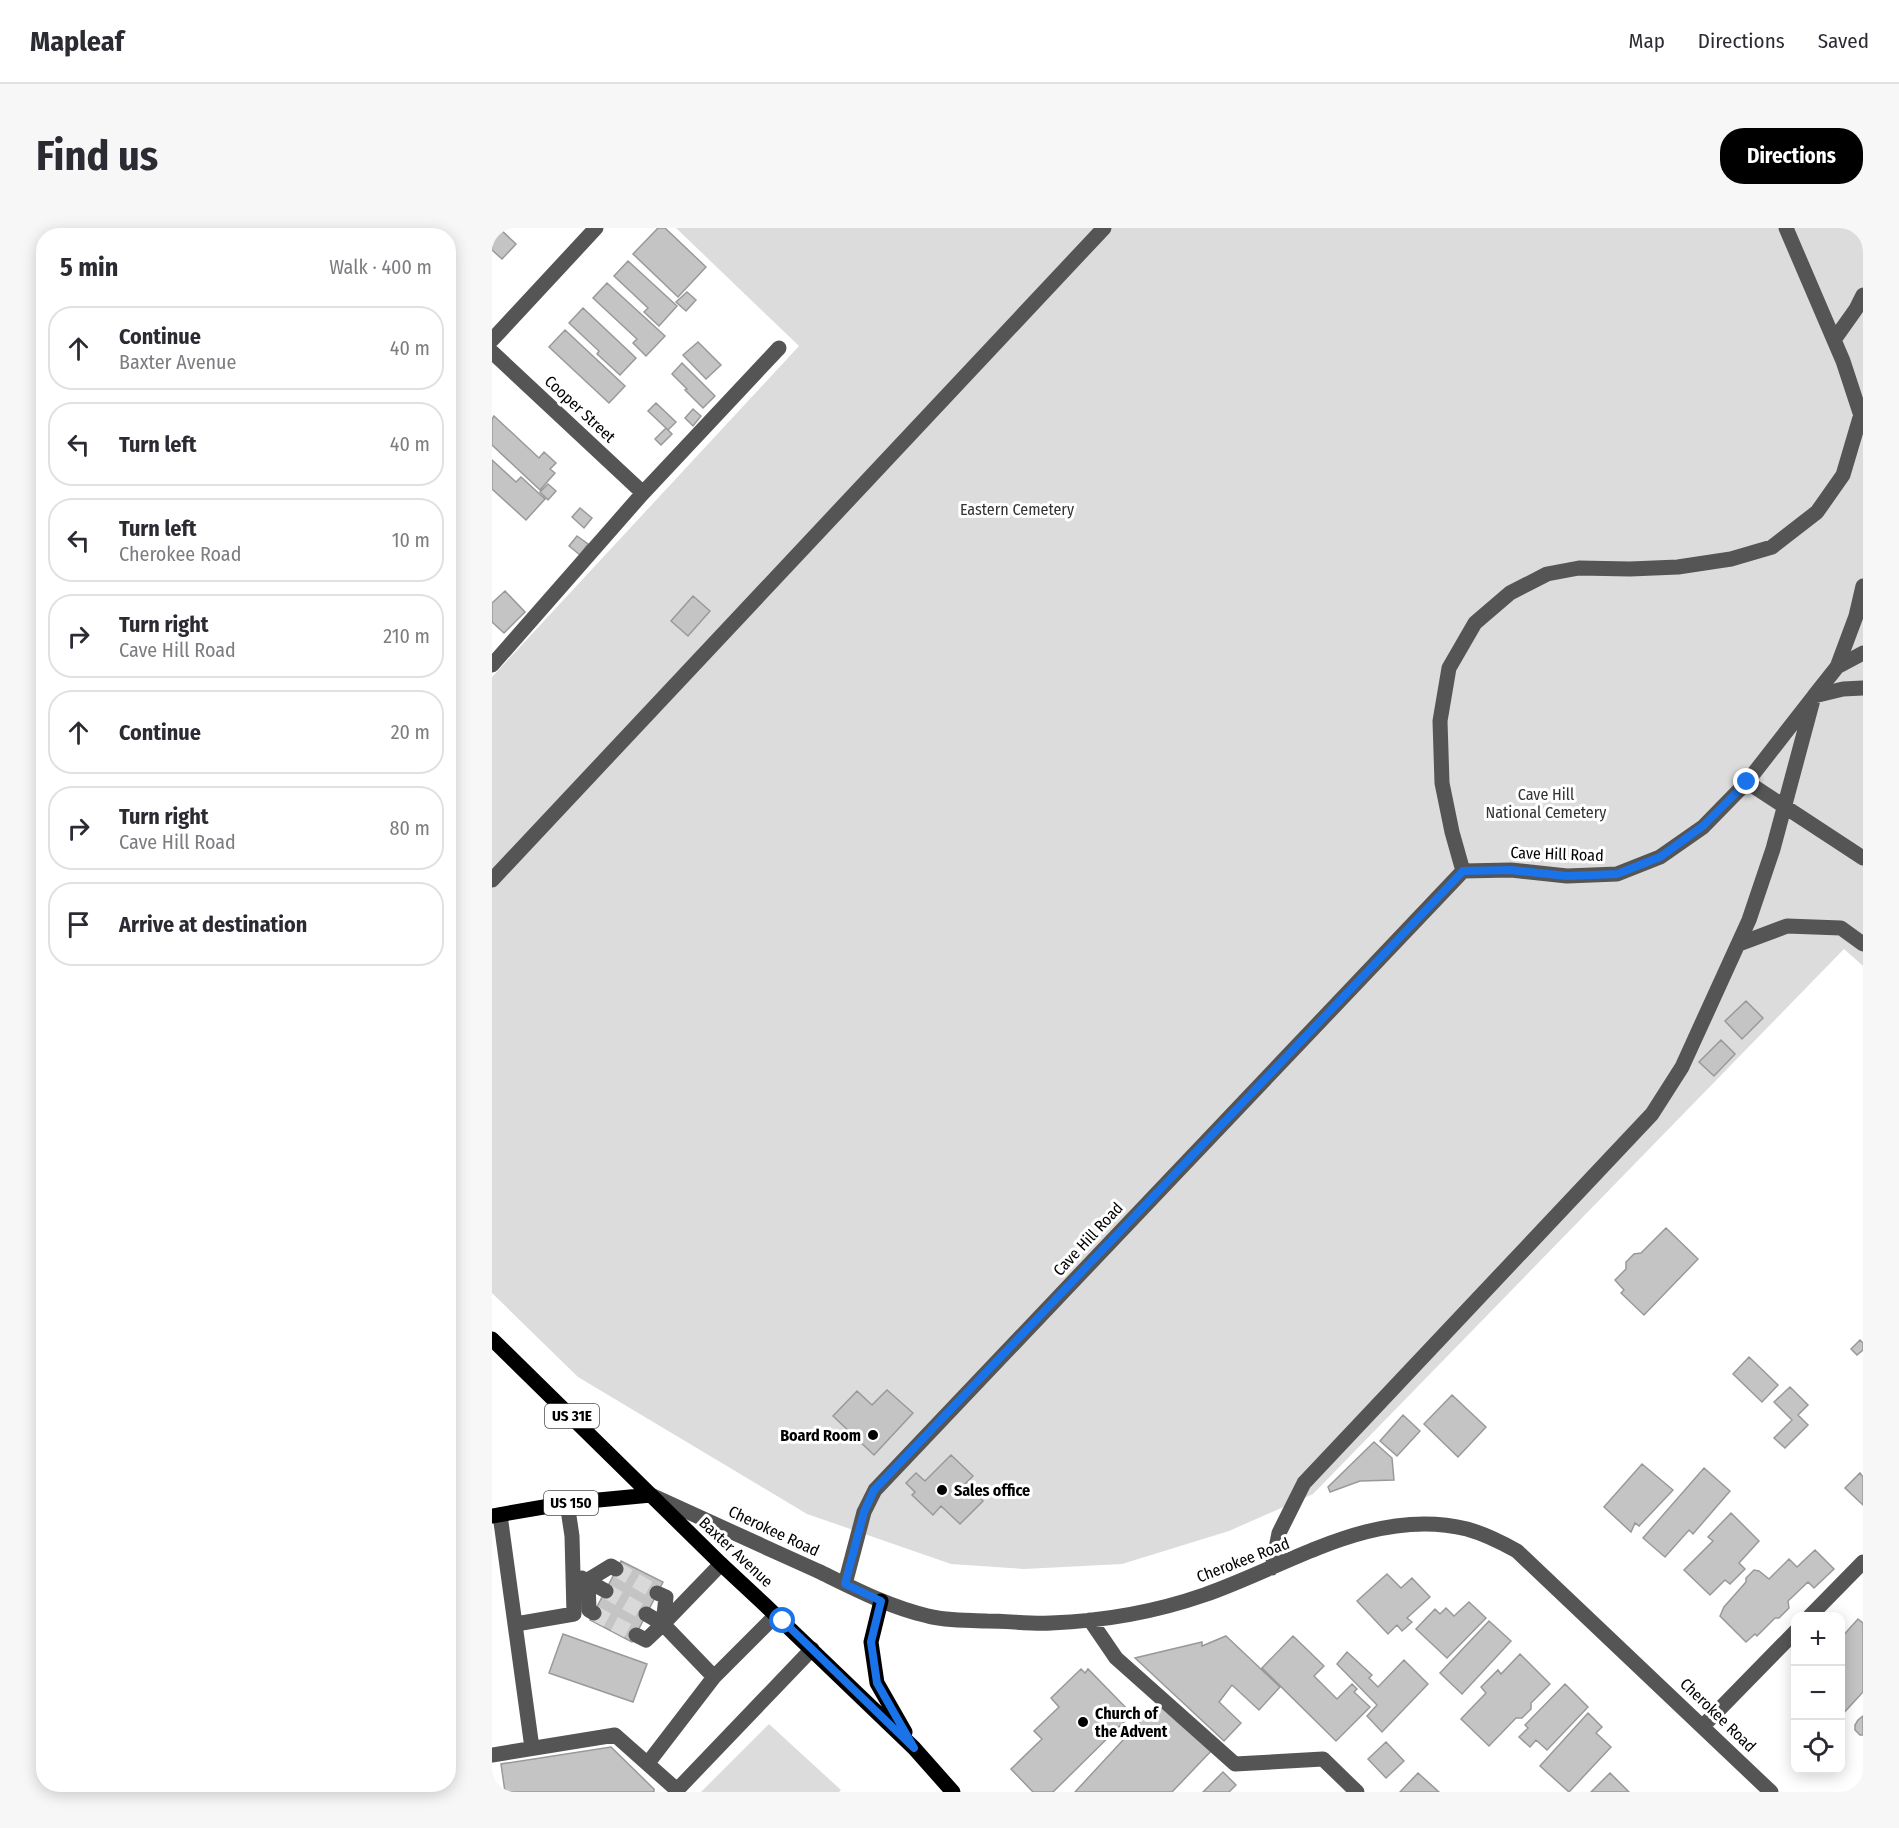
<!DOCTYPE html>
<html lang="en">
<head>
<meta charset="utf-8">
<style>
  :root { --surface:#fff; --page:#f7f7f7; --text:#2b2b33; --muted:#7c7c81; --line:#e1e1e2; --accent:#000 }
  body { margin:0; font-family:"Fira Sans Condensed",sans-serif; background:var(--page); color:var(--text) }
  .controls { position:absolute; right:18px; bottom:18px; display:grid; overflow:hidden; border-radius:12px; box-shadow:0 3px 15px #0003 }
  .controls button { width:54px; height:54px; display:grid; place-items:center; padding:0; border:0; border-bottom:2px solid var(--line); background:var(--surface); color:var(--text); font:30px sans-serif }
  .stop { position:absolute; width:18px; height:18px; margin:-14px; border:4px solid #1a73e8; border-radius:50%; background:#fff }
  .stop.end { background:#1a73e8; border-color:#fff; box-shadow:0 2px 6px #0008 }
  .list { margin:0; padding:0; list-style:none }
  h2 { display:flex; justify-content:space-between; align-items:center; height:78px; margin:0; padding:0 24px; font-size:26px }
  h2 small { font-size:20px; font-weight:400; color:var(--muted) }
  .list li { display:grid; grid-template-columns:39px 1fr auto; gap:18px; align-items:center; box-sizing:border-box; height:84px; margin:0 12px 12px; padding:0 12px; border:2px solid var(--line); border-radius:24px }
  .list b { display:block; font-size:22px; white-space:nowrap }
  .list p { margin:0; font-size:20px; white-space:nowrap; color:var(--muted) }
  .list em { font-size:20px; font-style:normal; color:var(--muted) }
  .icon { flex:none; width:33px; height:33px; fill:none; stroke:currentColor; stroke-width:2; stroke-linecap:round; stroke-linejoin:round }
  .map { position:relative; flex:none; width:1371px; height:1564px; overflow:hidden; border-radius:24px }
  header { display:flex; align-items:center; gap:36px; box-sizing:border-box; height:84px; padding:0 30px; background:var(--surface); border-bottom:2px solid var(--line) }
  header strong { font-size:28px }
  nav { display:flex; gap:33px; margin-inline-start:auto; font-size:21px }
  .intro { display:flex; align-items:center; justify-content:space-between; box-sizing:border-box; height:144px; padding:0 36px }
  h1 { margin:0; font-size:42px }
  .button { padding:15px 27px; border-radius:24px; background:var(--accent); color:#fff; font-size:21px; font-weight:700 }
  main { display:flex; gap:36px; padding:0 36px }
  aside { flex:1; background:var(--surface); border-radius:24px; box-shadow:0 3px 15px #0003 }
  .map>svg:first-child { display:block }
  .green { fill:#dcdcdc }
  .building { fill:#c4c4c4; stroke:#999; stroke-width:1.5 }
  .lines { fill:none; stroke-linecap:round; stroke-linejoin:round }
  .minor-tunnel { stroke:#d9d9d9; stroke-width:15; stroke-dasharray:15 8; stroke-linecap:butt }
  .minor { stroke:#555; stroke-width:15 }
  .major { stroke:#000; stroke-width:15 }
  .route { stroke:#1a73e8; stroke-width:8 }
  .poi-dot { fill:#000; stroke:#fff; stroke-width:2 }
  .labels { text-anchor:middle; dominant-baseline:central; stroke-width:6; stroke-linejoin:round; paint-order:stroke }
  .shield { fill:#fff; stroke:#4c4c4c; stroke-width:1.5 }
  .shield-label { font-size:15px; font-weight:bold; fill:#000 }
  .street-label { font-size:16px; fill:#000; stroke:#fff }
  .park-label { font-size:16px; fill:#333; stroke:#fff }
  .poi-label { font-size:16px; font-weight:bold; fill:#000; stroke:#fff; text-anchor:start }
</style>
</head>
<body>
<header>
<strong>Mapleaf</strong>
<nav><a>Map</a><a>Directions</a><a>Saved</a></nav>
</header>
<div class="intro"><h1>Find us</h1><a class="button">Directions</a></div>
<main>
<aside>
<h2>5 min<small>Walk · 400 m</small></h2>
<ul class="list">
<li><svg class="icon" aria-label="ahead" viewBox="0 0 24 24"><path d="M12 20V5M6 11l6-6 6 6"/></svg><div><b>Continue</b><p>Baxter Avenue</p></div><em>40 m</em></li>
<li><svg class="icon" aria-label="left" viewBox="0 0 24 24"><path d="M17 20v-9H6M10 6l-5 5 5 5"/></svg><div><b>Turn left</b></div><em>40 m</em></li>
<li><svg class="icon" aria-label="left" viewBox="0 0 24 24"><path d="M17 20v-9H6M10 6l-5 5 5 5"/></svg><div><b>Turn left</b><p>Cherokee Road</p></div><em>10 m</em></li>
<li><svg class="icon" aria-label="right" viewBox="0 0 24 24"><path d="M7 20v-9h11M14 6l5 5-5 5"/></svg><div><b>Turn right</b><p>Cave Hill Road</p></div><em>210 m</em></li>
<li><svg class="icon" aria-label="ahead" viewBox="0 0 24 24"><path d="M12 20V5M6 11l6-6 6 6"/></svg><div><b>Continue</b></div><em>20 m</em></li>
<li><svg class="icon" aria-label="right" viewBox="0 0 24 24"><path d="M7 20v-9h11M14 6l5 5-5 5"/></svg><div><b>Turn right</b><p>Cave Hill Road</p></div><em>80 m</em></li>
<li><svg class="icon" aria-label="arrive" viewBox="0 0 24 24"><path d="M6 21V4h12l-3 4 3 4H6"/></svg><div><b>Arrive at destination</b></div></li>
</ul>
</aside>
<div class="map">
<svg width="1371" height="1564" viewBox="0 0 1371 1564">
  <rect width="100%" height="100%" fill="#fff"/>
  <path class="green" d="M184 0H1371V738L1352 721 821 1266 737 1303 630 1336 532 1341 459 1336 315 1286 86 1149 0 1065V449L307 118Z
    M277 1496 349 1562 347 1564H209Z"/>
  <path class="building" d="M0 0H7L24 16 10 31 0 22Z
    M166 0H173L214 39 186 69 141 26Z
    M136 33 185 78 167 98 152 84 156 80 122 48Z
    M115 55 173 108 154 128 141 115 145 111 101 70Z
    M195 64 204 72 194 83 184 74Z
    M91 80 144 130 128 147 105 126 107 123 77 95Z
    M73 102 133 158 117 175 57 119Z
    M206 114 229 137 214 151 191 127Z
    M190 135 223 168 211 180 193 162 195 161 180 146Z
    M164 175 184 194 176 202 156 183Z
    M201 181 209 188 201 198 193 190Z
    M2 188 47 230 52 224 64 235 58 241 63 245 48 262 0 217V191Z
    M174 200 180 206 169 217 163 211Z
    M0 232 24 254 29 249 53 271 34 292 0 261Z
    M56 256 64 263 56 272 48 264Z
    M88 280 100 290 92 300 80 289Z
    M85 308 96 316 88 327 77 318Z
    M13 363 33 384 12 405 0 394V375Z
    M201 368 218 383 196 408 179 393Z
    M1254 773 1271 790 1250 811 1233 793Z
    M1229 812 1243 826 1222 848 1207 834Z
    M1174 1000 1206 1031 1152 1087 1129 1065 1132 1062 1123 1052 1134 1041V1034L1142 1026 1149 1025Z
    M1368 1112 1371 1115V1122L1365 1127 1359 1121Z
    M1257 1129 1286 1157 1270 1174 1241 1146Z
    M1298 1159 1316 1177 1306 1187 1316 1197 1293 1220 1282 1210 1300 1192 1282 1174Z
    M395 1162 421 1185 382 1227 341 1188 365 1163 380 1177Z
    M960 1167 994 1199 966 1229 932 1196Z
    M911 1187 928 1203 905 1228 888 1213Z
    M882 1214 900 1230 902 1252 868 1253 838 1264 836 1259Z
    M459 1227 481 1248 473 1256 491 1273 468 1296 449 1278 441 1287 420 1267 423 1264 414 1255 424 1245 433 1253Z
    M1150 1236 1181 1262 1147 1298 1143 1295 1139 1304 1112 1279Z
    M1212 1240 1238 1263 1201 1306 1197 1302 1173 1329 1151 1310Z
    M1368 1245 1371 1249V1277L1353 1260Z
    M1239 1285 1267 1313 1247 1335 1253 1341 1238 1356 1233 1352 1218 1367 1192 1342 1221 1313 1216 1309Z
    M1323 1322 1342 1341 1322 1360 1316 1354 1296 1373 1297 1380 1287 1390H1283L1265 1408 1263 1406 1254 1414 1228 1388 1232 1379 1254 1354V1350L1262 1342 1267 1343 1277 1351 1297 1331 1305 1339Z
    M129 1333 171 1354 140 1414 98 1392Z
    M895 1346 909 1360 920 1350 938 1369 915 1390 920 1394 910 1403 905 1397 896 1406 865 1373Z
    M977 1374 994 1390 955 1430 924 1401 943 1381 948 1386 954 1380 962 1388Z
    M1366 1391 1371 1395V1464L1348 1489V1411Z
    M997 1393 1019 1413 970 1466 948 1445Z
    M71 1406 155 1436 141 1474 57 1445Z
    M734 1408 788 1459 767 1482 740 1457 727 1474 749 1495 732 1513 643 1430 710 1414V1418Z
    M801 1408 832 1438 822 1448 845 1471 860 1456 865 1461 862 1464 878 1479 844 1513 770 1440Z
    M855 1424 880 1447 877 1450 886 1459 912 1432 936 1456 890 1504 875 1488 885 1477 845 1436Z
    M1028 1426 1058 1456 1039 1475V1481L1030 1490H1024L997 1518 969 1491 994 1465 989 1459 1006 1442 1009 1446Z
    M589 1441 593 1445 596 1441 640 1486 561 1564H541L519 1541 550 1511 542 1503 567 1479 559 1470Z
    M1073 1456 1096 1479 1055 1522 1044 1512 1038 1519 1027 1509 1036 1500 1033 1497Z
    M668 1472 721 1521 680 1564H583Z
    M1096 1485 1110 1499 1104 1505 1119 1519 1077 1564 1048 1538Z
    M1371 1488V1507H1368L1363 1502V1497L1366 1492Z
    M894 1514 912 1533 894 1550 876 1531Z
    M119 1519 162 1561V1564H13L9 1536Z
    M731 1544 744 1557 737 1564H711Z
    M926 1545 947 1564H908Z
    M1118 1545 1137 1564H1099Z"/>
  <g class="lines">
    <path class="minor-tunnel" d="M124 1341 165 1365
      M114 1363 154 1386
      M102 1385 144 1407"/>
    <path class="minor" d="M1294 0 1351 133 1371 194
      M0 112 104 0
      M1342 112 1364 81 1371 67
      M0 124 151 265
      M0 437 151 265 287 120
      M1345 439 1371 425
      M1255 554 1371 630
      M971 643 960 604 950 555 948 493 957 440 983 395 1018 365 1055 346 1087 340 1138 341 1186 339 1239 331 1280 319 1325 284 1351 247 1369 186
      M971 643 1019 642 1075 648 1125 646 1168 629 1211 599 1255 554 1322 468 1351 461 1371 460
      M0 652 612 0
      M1247 716 1295 698 1349 700 1371 716
      M159 1267C214 1292 270 1318 326 1343 361 1360 397 1379 436 1388 454 1393 476 1392 495 1393 517 1393 538 1396 559 1395 612 1393 663 1384 712 1367 796 1338 882 1278 975 1301 993 1306 1009 1314 1025 1323L1279 1564
      M8 1287 40 1520
      M780 1340 787 1305 812 1255 1160 886 1190 839 1257 692 1281 621 1322 468 1345 439 1364 388 1371 358
      M90 1350 114 1363
      M353 1356 372 1284 383 1262 971 643
      M102 1385 97 1382 96 1352 119 1338 124 1341
      M154 1386 171 1396 229 1336
      M1318 1388 1371 1334
      M598 1392 624 1430 743 1536 831 1531 865 1564
      M24 1396 82 1386 80 1308 75 1275
      M171 1396 222 1449 284 1387
      M144 1407 154 1412 171 1396 174 1369 165 1365
      M1211 1498 1304 1403
      M0 1527 123 1507 185 1562 320 1421
      M156 1535 222 1449"/>
    <path class="major" d="M0 1111 229 1336 272 1376 422 1520 461 1564
      M0 1288 75 1275 159 1267
      M389 1373 379 1414 385 1455 413 1504"/>
  </g>
  <g class="lines">
    <path class="route" d="M291 1393 422 1520 385 1455 379 1414 389 1373 353 1356 372 1284 382 1262 971 643 1019 642 1075 648 1125 646 1168 629 1211 598 1255 554"/>
  </g>
  <g class="poi-dot">
    <circle cx="381" cy="1207" r="6"/>
    <circle cx="450" cy="1262" r="6"/>
    <circle cx="591" cy="1494" r="6"/>
  </g>
  <g class="labels">
    <g class="shield">
      <rect x="53" y="1176" width="54" height="24" rx="4.5"/>
      <rect x="52" y="1263" width="54" height="24" rx="4.5"/>
    </g>
    <g class="shield-label">
      <text x="80" y="1188">US 31E</text>
      <text x="79" y="1275">US 150</text>
    </g>
    <g class="street-label">
      <text transform="translate(88 181) rotate(43)">Cooper Street</text>
      <text transform="translate(1065 626) rotate(2)">Cave Hill Road</text>
      <text transform="translate(596 1011) rotate(-47)">Cave Hill Road</text>
      <text transform="translate(282 1303) rotate(25)">Cherokee Road</text>
      <text transform="translate(244 1324) rotate(43)">Baxter Avenue</text>
      <text transform="translate(751 1332) rotate(-21)">Cherokee Road</text>
      <text transform="translate(1226 1487) rotate(44)">Cherokee Road</text>
    </g>
    <g class="park-label">
      <text x="525" y="281">Eastern Cemetery</text>
      <text x="1054" y="566">Cave Hill<tspan x="1054" dy="18">National Cemetery</tspan></text>
    </g>
    <g class="poi-label">
      <text x="369" y="1207" text-anchor="end">Board Room</text>
      <text x="462" y="1262">Sales office</text>
      <text x="603" y="1485">Church of<tspan x="603" dy="18">the Advent</tspan></text>
    </g>
  </g>
</svg>
<div class="controls">
<button>+</button>
<button>−</button>
<button><svg class="icon" aria-label="locate" viewBox="0 0 24 24"><circle cx="12" cy="12" r="6"/><path d="M12 2v4M12 18v4M2 12h4M18 12h4"/></svg></button>
</div>
<div class="stop" style="left:291px;top:1393px"></div>
<div class="stop end" style="left:1255px;top:554px"></div>
</div>
</main>
</body>
</html>
